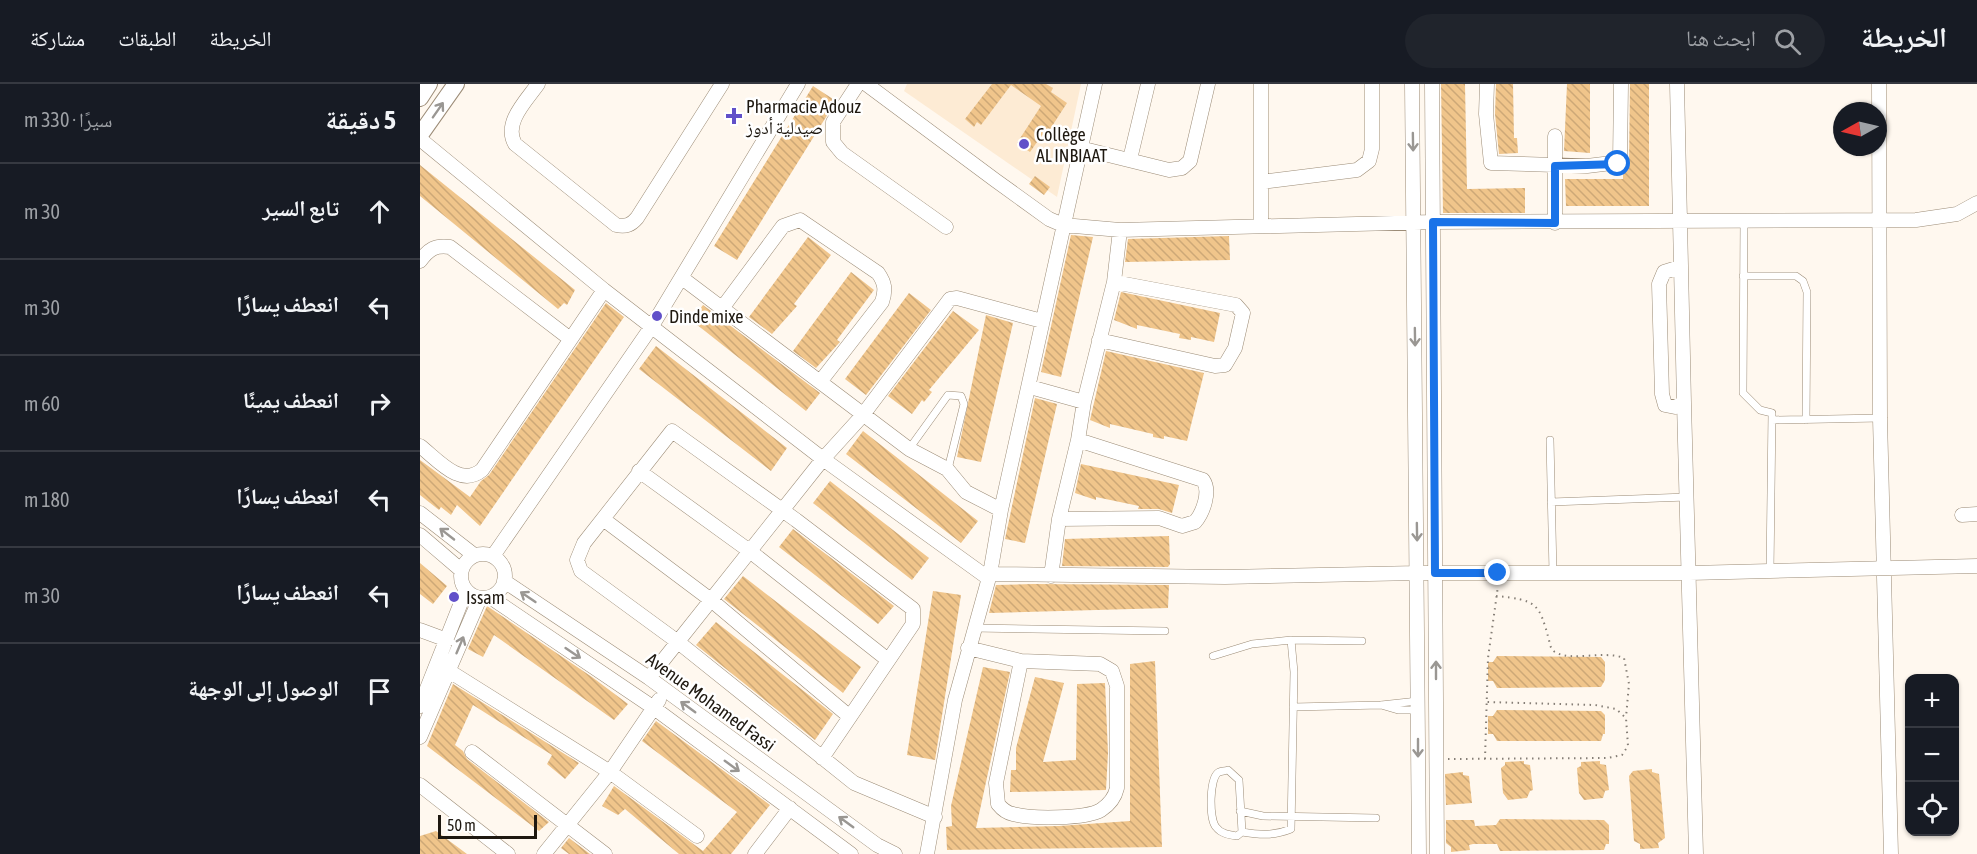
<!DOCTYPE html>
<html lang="ar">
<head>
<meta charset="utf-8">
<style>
  :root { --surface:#171b24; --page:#20242c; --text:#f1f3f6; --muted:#9ea1a6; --line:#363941 }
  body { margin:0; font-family:"Asap Condensed","Noto Naskh Arabic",sans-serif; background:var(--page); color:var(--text); direction:rtl }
  .controls { position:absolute; right:18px; bottom:18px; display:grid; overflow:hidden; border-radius:12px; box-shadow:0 2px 4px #0004 }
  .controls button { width:54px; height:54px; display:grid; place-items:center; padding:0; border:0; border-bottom:2px solid var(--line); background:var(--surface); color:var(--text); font:30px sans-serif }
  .compass { position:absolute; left:1413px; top:18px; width:54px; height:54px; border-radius:50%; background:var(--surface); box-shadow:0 2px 4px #0004; rotate:262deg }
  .scale { position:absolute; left:18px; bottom:15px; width:99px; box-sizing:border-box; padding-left:6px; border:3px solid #1e1810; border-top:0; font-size:16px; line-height:21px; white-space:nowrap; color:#1e1810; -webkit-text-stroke:4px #fff; paint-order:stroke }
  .stop { position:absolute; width:18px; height:18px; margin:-14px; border:4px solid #1a73e8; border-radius:50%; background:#fff }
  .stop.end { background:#1a73e8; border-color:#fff; box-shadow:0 2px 6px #0008 }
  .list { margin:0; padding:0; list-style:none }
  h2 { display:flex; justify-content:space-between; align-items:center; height:78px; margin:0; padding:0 24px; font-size:26px }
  h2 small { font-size:20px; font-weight:400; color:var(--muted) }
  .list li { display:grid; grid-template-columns:39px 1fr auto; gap:18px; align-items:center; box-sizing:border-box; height:96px; padding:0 24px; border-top:2px solid var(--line) }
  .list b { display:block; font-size:22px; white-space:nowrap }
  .list em { font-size:20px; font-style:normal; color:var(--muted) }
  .icon { flex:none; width:33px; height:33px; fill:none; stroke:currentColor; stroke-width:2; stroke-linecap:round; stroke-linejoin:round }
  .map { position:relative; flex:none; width:1557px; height:770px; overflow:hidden; direction:ltr }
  header { display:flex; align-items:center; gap:36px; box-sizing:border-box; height:84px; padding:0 30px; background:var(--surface); border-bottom:2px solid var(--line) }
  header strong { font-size:28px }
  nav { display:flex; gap:33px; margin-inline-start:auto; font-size:21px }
  .search { width:420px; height:54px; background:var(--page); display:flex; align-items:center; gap:15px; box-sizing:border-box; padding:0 21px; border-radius:33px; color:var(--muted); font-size:22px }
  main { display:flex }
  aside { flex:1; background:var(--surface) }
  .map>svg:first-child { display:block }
  .built { fill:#fdebd4 }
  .building { fill:url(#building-back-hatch) }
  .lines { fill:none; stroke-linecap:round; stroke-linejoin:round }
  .service-casing { stroke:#9c8c77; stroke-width:8 }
  .minor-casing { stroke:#9c8c77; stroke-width:15 }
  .tertiary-casing { stroke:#9c8c77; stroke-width:18 }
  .path { stroke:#857e76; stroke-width:2; stroke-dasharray:1.5 4.5; stroke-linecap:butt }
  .service { stroke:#fff; stroke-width:7 }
  .minor { stroke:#fff; stroke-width:14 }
  .tertiary { stroke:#fff; stroke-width:16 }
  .oneway { stroke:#9a9793 }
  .route { stroke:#1a73e8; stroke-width:8 }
  .poi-dot { fill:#6150c9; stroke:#fff; stroke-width:2 }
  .labels { text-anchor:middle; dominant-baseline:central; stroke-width:5; stroke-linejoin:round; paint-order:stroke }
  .poi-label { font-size:18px; fill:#1e1810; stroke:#fff; text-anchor:start }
  .street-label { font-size:18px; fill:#1e1810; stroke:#fff }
</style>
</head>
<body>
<header>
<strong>الخريطة</strong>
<div class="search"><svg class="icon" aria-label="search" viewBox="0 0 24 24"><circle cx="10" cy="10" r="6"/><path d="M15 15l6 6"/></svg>ابحث هنا</div>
<nav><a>الخريطة</a><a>الطبقات</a><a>مشاركة</a></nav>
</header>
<main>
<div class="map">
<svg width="1557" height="770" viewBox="0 0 1557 770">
  <defs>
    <pattern id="building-back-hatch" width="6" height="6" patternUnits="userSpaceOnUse" patternTransform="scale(1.5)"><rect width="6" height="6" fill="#f0c58b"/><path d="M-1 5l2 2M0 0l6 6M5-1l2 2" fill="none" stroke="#cda877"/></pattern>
  </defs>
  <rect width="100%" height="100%" fill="#fff8ef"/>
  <path class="built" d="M487 0H661L637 113 484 7Z"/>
  <path class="building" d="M572 0H626L633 4 631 8 647 19 625 53 622 51 610 68 597 59 621 22 591 1 561 41 557 38 554 43 545 35Z
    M1021 0H1045L1047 105 1105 104V129H1023Z
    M1076 0H1093L1094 54H1097L1098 69 1079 70 1075 30Z
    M1147 0H1170V69L1144 67Z
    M1210 0H1229V122H1146L1145 95H1203V86L1209 78Z
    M393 2 416 17 317 176 294 162Z
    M0 81 155 206 147 221 144 219 138 225 0 112Z
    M615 92 630 103 624 111 609 100Z
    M651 151 673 153 641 293 621 288Z
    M809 152 810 176 705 178 708 155Z
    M388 153 411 171 374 220 377 222 352 250 329 233Z
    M431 188 454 206 417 256 420 258 396 284 373 267Z
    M701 208 800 229 794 258 771 253V256L759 254 760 250 717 241V245L694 236Z
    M489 209 511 226 446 311 425 295Z
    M186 219 204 233 60 442 37 421 31 431 21 423 19 426 0 411V376L50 413 61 397 69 391Z
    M283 221 400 309 386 327 271 236Z
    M533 227 559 246 509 306 512 308 504 318 502 316 492 330 468 312Z
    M566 231 593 239 561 378 537 373Z
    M236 262 367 364 351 387 219 285Z
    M686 267 784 289 767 357 744 352V355L733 353V350L690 340V344L670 336Z
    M615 314 637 320 605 459 585 455Z
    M443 347 558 437 541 459 426 370Z
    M661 380 759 401 752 429 739 425H718L719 422 676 413V416L655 409Z
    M410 397 509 474 492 496 393 419Z
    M373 445 474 522 458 540 359 463Z
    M749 452 750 480 748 483 642 482 645 455Z
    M0 479 27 502 13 520 0 510Z
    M323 492 441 583 423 609 304 515Z
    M613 500 749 501 748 524 569 529 576 501Z
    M513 507 541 511 515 676 487 671Z
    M67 522 172 593 208 620 194 636 74 551 63 573 48 565Z
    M296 538 413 630 395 656 276 561Z
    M1077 572 1181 573 1185 578V596L1181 603 1077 604 1073 597H1068V578H1073Z
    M735 577 742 763 527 766 526 743 532 742 531 722 563 583 590 588 556 744 639 742 710 737V580Z
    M615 593 644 599 623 678 656 676 657 600 685 599 688 669 686 706 590 708 591 686H596V664Z
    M33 600 159 679 145 695 127 680 132 671 53 621 35 661 43 667 47 675 129 738 119 747 7 662Z
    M1077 626 1181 627 1185 631V650H1183L1181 657H1077L1073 650H1068V632H1073Z
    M236 637 350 721 311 770H259L205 725 198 731 182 722 194 702 283 767 317 728 222 657Z
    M1104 677V680L1110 681 1113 706 1110 707 1107 714 1088 716 1083 709 1081 684 1085 681V678Z
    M1180 677V680L1186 681 1189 706 1185 707 1183 714 1164 716 1159 709 1157 684 1161 682V678Z
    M1232 685V688L1239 690 1245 754 1238 759 1239 764 1220 765V760L1214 757 1209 692 1213 687Z
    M1043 688V691L1049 692 1052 719 1026 721 1025 690Z
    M1080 735 1184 736 1189 741V760H1186L1184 766 1080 767 1077 760H1053L1049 761 1050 766 1031 768V763L1026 759V736H1054L1055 742 1076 741Z
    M16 747 47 770H0V752Z
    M149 754 170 770H149L141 764Z"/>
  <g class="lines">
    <defs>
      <path id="service" d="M1324 136 1323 309 1340 326 1352 329 1350 487
        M1323 192H1376L1383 197 1387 208 1386 336
        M1352 336 1460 334
        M1130 356 1133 489
        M489 365 528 311 541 312 544 320 528 385
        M1131 418 1267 413
        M554 544 745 547
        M793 572 832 560 871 556 942 557
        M961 621 978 626H998
        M873 623 961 621 998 617
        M808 686 819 696 822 748 817 752C810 751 801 750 796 743 789 735 789 693 799 688 802 687 805 687 808 686Z
        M820 727 843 732 956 734
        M822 748C840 751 854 752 871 745L874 588 871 556"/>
      <path id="minor" d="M118 0C106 17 83 39 95 60L196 141C206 143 211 141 217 134L302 0
        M438 0 413 38V58L422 69 526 143
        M446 0 575 96 629 135 643 141 700 146 1013 138 1496 136 1537 130 1557 119
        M992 0 999 770
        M1012 0 1017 770
        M1067 0 1066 30 1071 79 1167 82 1200 78 1201 0
        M1257 0 1264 319 1255 323 1245 321 1242 310 1239 200 1244 188 1260 183
        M1459 0 1460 334 1471 770
        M1135 52V139
        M0 55 184 206 403 375 568 494
        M660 64 749 86 762 84 770 77 788 0
        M710 75 728 0
        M841 98 937 86 949 77 952 65V0
        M841 142V0
        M0 177C9 165 15 161 30 163L149 254
        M262 194 489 365 527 385 546 408 581 426
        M303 223 363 142 380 136 458 189C465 199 466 206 462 218L400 298
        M679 256 795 282 805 281 815 264 823 229 816 221 694 198
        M610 303 664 318 658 356 639 435 631 492
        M664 318 694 198 700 146
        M1264 319 1276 770
        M0 362C18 376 40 404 62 386L184 206
        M219 387 331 468 468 576
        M0 429 54 471
        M1542 431 1557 430
        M183 435 291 516 430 633
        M639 435 739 434 762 442 775 438C783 429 791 407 783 396L658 356
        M0 451 41 486
        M41 492a22 22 0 1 1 44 0a22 22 0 1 1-44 0Z
        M73 472 232 242 378 0
        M570 490 805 493 998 489H1270L1557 482
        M84 497 229 594 457 761 475 770
        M70 513 234 624 431 770
        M0 546 27 556
        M548 564 601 577 680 580 692 587 697 602V704C695 713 690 720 681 726 666 735 611 735 593 730 587 729 582 725 578 720L576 699 601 577
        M29 587 190 688 277 752
        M229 594 403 375 442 332 530 215 537 214 622 237
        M0 622 46 506
        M0 653 60 514
        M52 668 185 770
        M402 674 493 540V525L376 436 252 347 164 459 157 476 161 487 258 558 434 699 515 733
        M0 701 88 770
        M124 770 190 688 239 616
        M335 770 370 724
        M507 770 535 616 570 490 581 426 675 0"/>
      <path id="tertiary" d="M0 14 9 0
        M0 51 36 0"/>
    </defs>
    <use href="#service" class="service-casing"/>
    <use href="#minor" class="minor-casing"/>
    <use href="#tertiary" class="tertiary-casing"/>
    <path class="path" d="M1076 512C1117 516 1119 519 1129 556 1130 561 1131 566 1135 568 1151 578 1184 566 1204 574L1209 600 1206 633
      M1028 675 1188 674 1202 671 1208 662 1206 634 1196 625 1175 621 1067 618
      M1065 675 1068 574 1078 502"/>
    <use href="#service" class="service"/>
    <use href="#minor" class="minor"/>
    <use href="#tertiary" class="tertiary"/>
  </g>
  <defs><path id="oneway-shaft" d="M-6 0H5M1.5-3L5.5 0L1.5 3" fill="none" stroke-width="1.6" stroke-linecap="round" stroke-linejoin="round" transform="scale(1.5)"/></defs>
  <g class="oneway">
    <use href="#oneway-shaft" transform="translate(18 26) rotate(-55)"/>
    <use href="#oneway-shaft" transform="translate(993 58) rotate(89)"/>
    <use href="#oneway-shaft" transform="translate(995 253) rotate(89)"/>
    <use href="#oneway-shaft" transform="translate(997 448) rotate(89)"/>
    <use href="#oneway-shaft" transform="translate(27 450) rotate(-142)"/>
    <use href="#oneway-shaft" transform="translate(108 513) rotate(-146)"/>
    <use href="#oneway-shaft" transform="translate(40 561) rotate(-67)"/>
    <use href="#oneway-shaft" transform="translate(153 569) rotate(34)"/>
    <use href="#oneway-shaft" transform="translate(1016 586) rotate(-90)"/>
    <use href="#oneway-shaft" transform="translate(268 623) rotate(-144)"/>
    <use href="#oneway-shaft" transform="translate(998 664) rotate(90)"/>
    <use href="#oneway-shaft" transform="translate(312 682) rotate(36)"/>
    <use href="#oneway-shaft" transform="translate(426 738) rotate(-144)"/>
  </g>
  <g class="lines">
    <path class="route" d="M1078 489H1015L1013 138 1135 139V82L1198 80"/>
  </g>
  <g class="poi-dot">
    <path d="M311 23h6v6h6v6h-6v6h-6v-6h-6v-6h6z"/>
    <circle cx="604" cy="60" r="6"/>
    <circle cx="237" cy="232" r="6"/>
    <circle cx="34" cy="513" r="6"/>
  </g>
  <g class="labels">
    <g class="poi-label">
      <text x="326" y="22">Pharmacie Adouz<tspan x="326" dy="21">صيدلية أدوز</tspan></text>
      <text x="616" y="50">Collège<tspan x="616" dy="21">AL INBIAAT</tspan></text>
      <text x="249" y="232">Dinde mixe</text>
      <text x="46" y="513">Issam</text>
    </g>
    <g class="street-label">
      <text transform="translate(291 618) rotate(36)">Avenue Mohamed Fassi</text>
    </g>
  </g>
</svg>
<div class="controls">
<button>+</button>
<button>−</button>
<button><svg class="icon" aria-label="locate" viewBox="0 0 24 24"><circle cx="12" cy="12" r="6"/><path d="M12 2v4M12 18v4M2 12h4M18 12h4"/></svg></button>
</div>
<svg class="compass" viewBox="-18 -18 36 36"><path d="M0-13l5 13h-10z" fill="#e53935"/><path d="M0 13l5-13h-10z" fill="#9ea1a6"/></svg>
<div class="scale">50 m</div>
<div class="stop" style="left:1198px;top:80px"></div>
<div class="stop end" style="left:1078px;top:489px"></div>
</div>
<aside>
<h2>5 دقيقة<small>سيرًا · 330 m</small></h2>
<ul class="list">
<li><svg class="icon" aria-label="ahead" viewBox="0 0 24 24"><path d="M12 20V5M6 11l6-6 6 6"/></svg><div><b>تابع السير</b></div><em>30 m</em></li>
<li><svg class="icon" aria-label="left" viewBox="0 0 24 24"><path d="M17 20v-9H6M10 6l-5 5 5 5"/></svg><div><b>انعطف يسارًا</b></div><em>30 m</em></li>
<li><svg class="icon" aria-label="right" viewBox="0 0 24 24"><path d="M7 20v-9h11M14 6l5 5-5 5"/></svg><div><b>انعطف يمينًا</b></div><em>60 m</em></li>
<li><svg class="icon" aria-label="left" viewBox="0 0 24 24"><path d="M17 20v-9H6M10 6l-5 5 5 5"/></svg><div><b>انعطف يسارًا</b></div><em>180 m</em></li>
<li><svg class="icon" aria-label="left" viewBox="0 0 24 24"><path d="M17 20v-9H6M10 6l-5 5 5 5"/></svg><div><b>انعطف يسارًا</b></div><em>30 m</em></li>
<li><svg class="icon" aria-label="arrive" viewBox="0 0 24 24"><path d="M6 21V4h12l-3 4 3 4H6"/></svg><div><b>الوصول إلى الوجهة</b></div></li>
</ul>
</aside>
</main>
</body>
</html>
